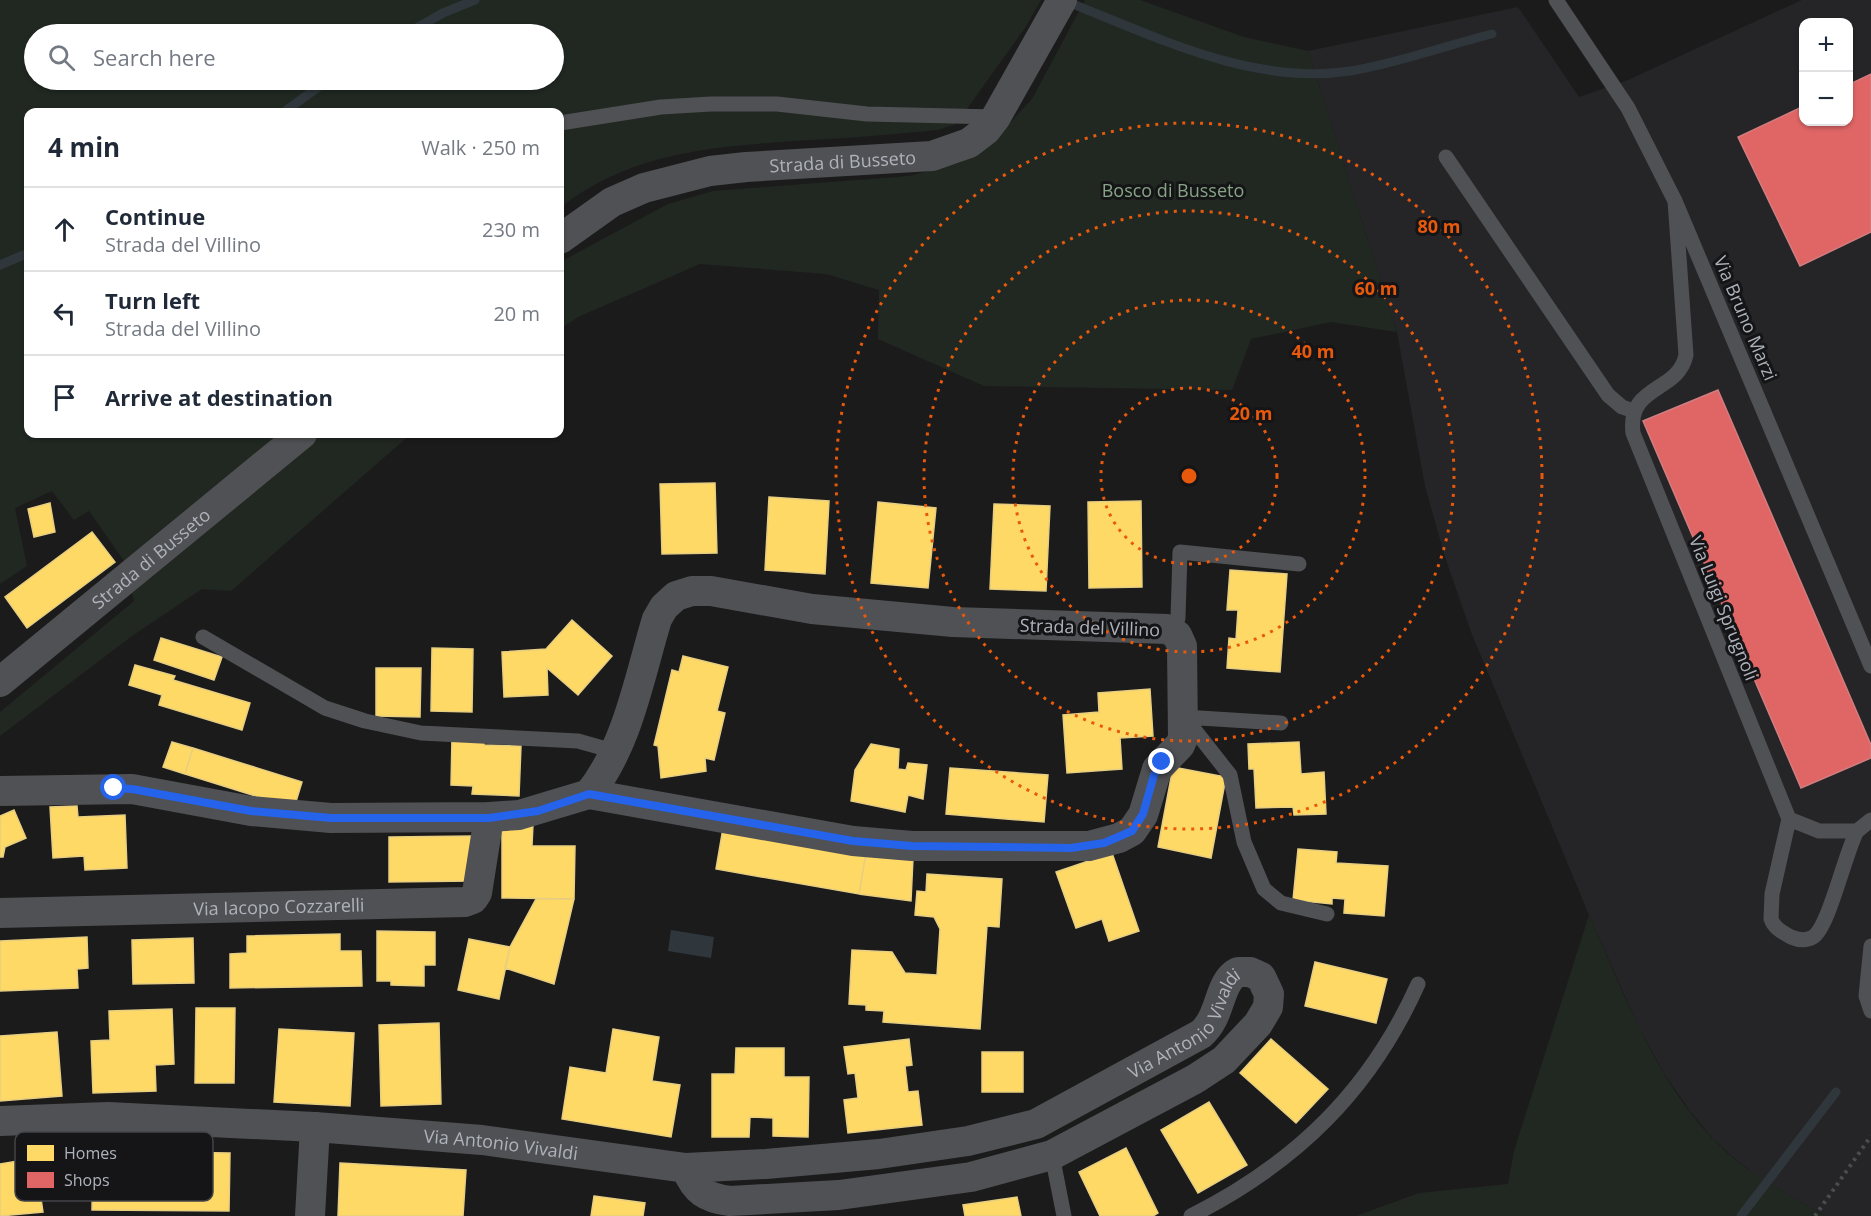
<!DOCTYPE html>
<html lang="en">
<head>
<meta charset="utf-8">
<style>
  :root { --surface:#fff; --page:#f6f6f7; --text:#1f2937; --muted:#747a83; --line:#e0e1e3 }
  body { margin:0; font-family:"Open Sans",sans-serif; background:var(--page); color:var(--text) }
  .controls { position:absolute; right:18px; top:18px; display:grid; overflow:hidden; border-radius:12px; box-shadow:0 2px 4px #0004 }
  .controls button { width:54px; height:54px; display:grid; place-items:center; padding:0; border:0; border-bottom:2px solid var(--line); background:var(--surface); color:var(--text); font:30px sans-serif }
  .stop { position:absolute; width:18px; height:18px; margin:-14px; border:4px solid #2563eb; border-radius:50%; background:#fff }
  .stop.end { background:#2563eb; border-color:#fff; box-shadow:0 2px 6px #0008 }
  .list { margin:0; padding:0; list-style:none }
  h2 { display:flex; justify-content:space-between; align-items:center; height:78px; margin:0; padding:0 24px; font-size:26px }
  h2 small { font-size:20px; font-weight:400; color:var(--muted) }
  .list li { display:grid; grid-template-columns:39px 1fr auto; gap:18px; align-items:center; box-sizing:border-box; height:84px; padding:0 24px; border-top:2px solid var(--line) }
  .list b { display:block; font-size:22px; white-space:nowrap }
  .list p { margin:0; font-size:20px; white-space:nowrap; color:var(--muted) }
  .list em { font-size:20px; font-style:normal; color:var(--muted) }
  .icon { flex:none; width:33px; height:33px; fill:none; stroke:currentColor; stroke-width:2; stroke-linecap:round; stroke-linejoin:round }
  .map { position:relative; flex:none; width:1871px; height:1216px; overflow:hidden }
  .search { position:absolute; background:var(--surface); box-shadow:0 2px 4px #0004; left:24px; top:24px; width:540px; height:66px; display:flex; align-items:center; gap:15px; box-sizing:border-box; padding:0 21px; border-radius:33px; color:var(--muted); font-size:22px }
  .panel { position:absolute; background:var(--surface); box-shadow:0 2px 4px #0004; left:24px; top:108px; width:540px; height:330px; border-radius:12px }
  .map>svg:first-child { display:block }
  .built { fill:#252527; fill-rule:evenodd }
  .green { fill:#212822; fill-rule:evenodd }
  .water { fill:#2f373c }
  .homes { fill:#ffd966; stroke:#e7ce80; stroke-width:1.5 }
  .shops { fill:#e06666; stroke:#d17d80; stroke-width:1.5 }
  .lines { fill:none; stroke-linecap:round; stroke-linejoin:round }
  .stream { stroke:#2f373c; stroke-width:9 }
  .path { stroke:#4b4c4f; stroke-width:4; stroke-dasharray:3 4.5; stroke-linecap:butt }
  .lane { stroke:#505154; stroke-width:15 }
  .street { stroke:#505154; stroke-width:30 }
  .route { stroke:#2563eb; stroke-width:8 }
  .ring { fill:none; stroke:#e8590c; stroke-width:3; stroke-dasharray:3 6 }
  .labels { text-anchor:middle; dominant-baseline:central; stroke-width:6; stroke-linejoin:round; paint-order:stroke }
  .street-label { font-size:18px; fill:#aeb3bb; stroke:#151517 }
  .park-label { font-size:18px; fill:#87a486; stroke:#151517 }
  .key { fill:#151517; stroke:#434448; stroke-width:1.5 }
  .key-label { font-size:16px; fill:#aeb3bb }
  .centre { fill:#e8590c; stroke:#151517; stroke-width:3 }
  .ring-label { font-size:18px; text-anchor:middle; font-weight:bold; fill:#e8590c; stroke:#151517; stroke-width:6; stroke-linejoin:round; paint-order:stroke }
</style>
</head>
<body>
<div class="map">
<svg width="1871" height="1216" viewBox="0 0 1871 1216">
  <rect width="100%" height="100%" fill="#1b1b1b"/>
  <path class="built" d="M1802 0H1871V1216H1826L1762 1180 1734 1158 1713 1139 1690 1111 1665 1075 1639 1028 1589 915 1471 632 1444 554 1425 486 1397 332 1308 51 1518 7 1579 97 1628 80ZM1804 22H1848V122H1804Z"/>
  <path class="green" d="M0 0H1041L1025 28 956 124 938 130C896 134 853 138 810 140 721 146 632 150 560 208V112H28V434H411L231 591 202 589 132 636 0 736V712L134 601 124 561 89 511 74 520 52 491 15 508 27 566 0 584ZM34 34H554V80H34Z
    M1085 0H1140L1244 37 1308 51 1397 332 1331 322 1251 339 1232 390 984 386 878 339 879 290 826 274 700 264 578 317 560 329V262L668 204 713 191 909 176 959 163 990 144 1032 99Z
    M1589 915C1623 992 1654 1077 1713 1139 1745 1173 1787 1194 1826 1216H1356L1419 1193 1508 1184 1514 1151Z"/>
  <path class="water" d="M671 930 714 937 711 958 668 951Z"/>
  <path class="homes" d="M715 483 717 553 662 554 660 484Z
    M769 497 829 501 825 574 765 570Z
    M1141 501 1142 587 1089 588 1088 502Z
    M878 502 936 508 928 588 871 583Z
    M50 503 55 532 34 537 28 509Z
    M994 504 1050 506 1046 591 990 589Z
    M92 532 115 562 27 628 5 597Z
    M1230 570 1287 574 1280 672 1227 668 1229 638 1236 639 1238 610H1227Z
    M572 620 612 656 578 695 547 668 548 695 504 697 502 652 546 649Z
    M161 638 222 657 214 680 154 660Z
    M432 648 473 649 472 712 431 711Z
    M683 656 728 667 717 711 725 713 714 760 705 758 706 771 661 778 658 746 654 745 672 670 679 672Z
    M135 665 175 676 173 680 250 703 242 730 159 705 162 695 129 685Z
    M376 668H421L420 717 376 716Z
    M1150 689 1153 736 1120 738 1122 769 1067 773 1063 715 1099 712 1098 693Z
    M452 738 484 739V745L521 746 519 796 472 794 473 786 451 785Z
    M172 742 193 748 185 774 163 767Z
    M1299 742 1301 774 1324 772 1326 814 1294 815 1293 807 1256 808 1254 769H1249L1248 744Z
    M871 744 899 749 898 769 906 770 908 763 927 765 923 799 908 795 905 812 851 801 855 770Z
    M193 748 302 782 294 808 185 774Z
    M1173 767 1226 777 1211 858 1158 847Z
    M950 768 1048 775 1044 822 946 814Z
    M77 806 78 817 125 815 127 868 85 870 84 856 53 858 50 807Z
    M14 810 26 838 5 847 3 857H0V816Z
    M502 824H533L532 846H575L574 899 502 898Z
    M723 828 866 853 859 894 716 869Z
    M472 836V881L389 882V837Z
    M1298 849 1337 852 1336 863 1388 866 1384 916 1344 913 1345 899 1332 898V904L1293 900Z
    M866 853 913 858 911 901 859 894Z
    M1112 853 1139 931 1109 941 1102 919 1076 928 1056 872Z
    M927 874 1002 879 999 927 987 926 980 1029 883 1022 884 1011 866 1010V1005L849 1004 852 950 892 952 905 973 937 975 940 929 934 917 915 915 917 891 926 892Z
    M536 899H574L554 984 505 968 510 947Z
    M377 931 435 932V965H424V986L391 985V981H377Z
    M340 934V951H361L362 986 230 988V954L247 953V936Z
    M87 937 88 968 77 969 78 988 0 991V941Z
    M193 938 194 983 133 984 132 940Z
    M469 939 510 947 499 999 458 990Z
    M1315 962 1387 979 1376 1023 1305 1006Z
    M196 1008H235L234 1083H195Z
    M172 1009 174 1064 155 1065 156 1091 93 1093 91 1041 110 1040 109 1011Z
    M439 1023 441 1104 381 1106 379 1025Z
    M279 1029 354 1033 350 1106 274 1102Z
    M613 1029 659 1037 652 1081 680 1085 671 1137 562 1119 570 1067 606 1073Z
    M57 1032 62 1096 0 1101V1036Z
    M909 1039 912 1065 905 1066 908 1092 918 1091 922 1125 848 1133 844 1100 858 1098 855 1073 848 1074 844 1047Z
    M1271 1039 1328 1089 1296 1123 1240 1073Z
    M736 1048H784V1077H809L808 1137 773 1136V1118L750 1117 749 1137H712V1074H735Z
    M982 1052H1023V1092H982Z
    M1209 1102 1247 1165 1198 1193 1161 1130Z
    M1126 1148 1158 1213 1153 1216H1100L1079 1172Z
    M93 1151 230 1153 229 1211 92 1210Z
    M35 1158 43 1212 0 1216V1164Z
    M340 1163 466 1170 463 1216H338Z
    M594 1196 645 1203 643 1216H591Z
    M1017 1197 1021 1216H965L963 1205Z"/>
  <path class="shops" d="M1871 74V232L1800 266 1738 137 1804 106V122H1848V85Z
    M1718 390 1871 745V758L1801 788 1643 421Z"/>
  <g class="lines">
    <path class="stream" d="M1065 1C1155 36 1251 86 1350 71 1396 64 1447 45 1492 34
      M406 34 443 13 475 0
      M284 112 328 80
      M0 265 28 253
      M1741 1216 1836 1092"/>
    <path class="path" d="M1815 1216 1871 1136"/>
    <path class="lane" d="M1556 0 1628 108 1675 201 1871 666
      M560 123 661 107 711 104H777L867 114 996 117
      M1446 157 1608 395 1622 407 1634 411
      M1675 201 1686 355C1678 393 1627 384 1633 433L1789 819 1772 894 1771 919C1774 928 1782 932 1791 937 1798 940 1806 941 1813 937 1829 927 1845 853 1857 831H1819L1789 819
      M1173 631 1178 618 1180 552 1299 564
      M203 637 325 708 365 721 421 733 578 741 617 752
      M1184 717 1281 723
      M1186 719 1230 775 1244 842 1264 889 1281 903 1327 914
      M1857 831 1871 820
      M1871 946 1866 996 1871 1011
      M1052 1155 1064 1216
      M1191 1216C1296 1163 1370 1091 1418 984"/>
    <g class="street">
      <path id="s1" d="M560 239 612 202 644 188 710 171 746 167 932 156 969 143 986 130 996 117 1062 0"/>
      <path id="s2" d="M0 682 302 434"/>
      <path d="M0 791 132 789 251 811 331 818 489 817 519 815 589 794 853 841 912 846H1089L1119 838 1132 831 1143 815 1157 769 1180 745 1183 738 1182 646 1177 635 1167 629 953 622 812 609 711 591H692L676 596 664 607 657 619C639 678 628 745 589 794"/>
      <path id="s3" d="M0 913 465 902 473 899 477 893 489 817"/>
      <path id="s4" d="M0 1121 108 1117 315 1127 482 1140 686 1168 766 1164 879 1154 968 1141 1036 1124 1201 1034C1222 1016 1218 982 1238 972H1250L1261 977 1269 994 1268 1007 1258 1024 1224 1060 1195 1079 1052 1155 971 1177 839 1195 730 1201C706 1198 695 1191 686 1168"/>
      <path d="M310 1216 315 1127"/>
    </g>
  </g>
  <g class="lines">
    <path class="route" d="M114 788 132 789 251 811 331 818H489L538 811 589 794 853 841 912 846 1071 848 1104 843 1132 831 1143 814 1154 775 1162 762"/>
  </g>
  <g class="ring">
    <circle cx="1189" cy="476" r="88"/>
    <circle cx="1189" cy="476" r="176"/>
    <circle cx="1189" cy="476" r="265"/>
    <circle cx="1189" cy="476" r="353"/>
  </g>
  <g class="labels">
    <g class="street-label">
      <text stroke="none"><textPath href="#s1" startOffset="300">Strada di Busseto</textPath></text>
      <text transform="translate(1746 318) rotate(67)">Via Bruno Marzi</text>
      <text stroke="none"><textPath href="#s2" startOffset="195">Strada di Busseto</textPath></text>
      <text transform="translate(1724 608) rotate(68)">Via Luigi Sprugnoli</text>
      <text transform="translate(1090 627) rotate(2)">Strada del Villino</text>
      <text stroke="none"><textPath href="#s3" startOffset="279">Via Iacopo Cozzarelli</textPath></text>
      <text stroke="none"><textPath href="#s4" startOffset="1226">Via Antonio Vivaldi</textPath></text>
      <text stroke="none"><textPath href="#s4" startOffset="502">Via Antonio Vivaldi</textPath></text>
    </g>
    <g class="park-label">
      <text x="1173" y="190">Bosco di Busseto</text>
    </g>
  </g>
  <rect x="15" y="1132" width="198" height="69" rx="9" class="key"/>
  <rect x="27" y="1145" width="27" height="16" fill="#ffd966"/>
  <rect x="27" y="1172" width="27" height="16" fill="#e06666"/>
  <g class="key-label">
    <text x="64" y="1159">Homes</text>
    <text x="64" y="1186">Shops</text>
  </g>
  <circle cx="1189" cy="476" r="9" class="centre"/>
  <g class="ring-label">
    <text x="1439" y="233">80 m</text>
    <text x="1376" y="295">60 m</text>
    <text x="1313" y="358">40 m</text>
    <text x="1251" y="420">20 m</text>
  </g>
</svg>
<div class="controls">
<button>+</button>
<button>−</button>
</div>
<div class="stop" style="left:114px;top:788px"></div>
<div class="stop end" style="left:1162px;top:762px"></div>
<div class="search"><svg class="icon" aria-label="search" viewBox="0 0 24 24"><circle cx="10" cy="10" r="6"/><path d="M15 15l6 6"/></svg>Search here</div>
<section class="panel">
<h2>4 min<small>Walk · 250 m</small></h2>
<ul class="list">
<li><svg class="icon" aria-label="ahead" viewBox="0 0 24 24"><path d="M12 20V5M6 11l6-6 6 6"/></svg><div><b>Continue</b><p>Strada del Villino</p></div><em>230 m</em></li>
<li><svg class="icon" aria-label="left" viewBox="0 0 24 24"><path d="M17 20v-9H6M10 6l-5 5 5 5"/></svg><div><b>Turn left</b><p>Strada del Villino</p></div><em>20 m</em></li>
<li><svg class="icon" aria-label="arrive" viewBox="0 0 24 24"><path d="M6 21V4h12l-3 4 3 4H6"/></svg><div><b>Arrive at destination</b></div></li>
</ul>
</section>
</div>
</body>
</html>
